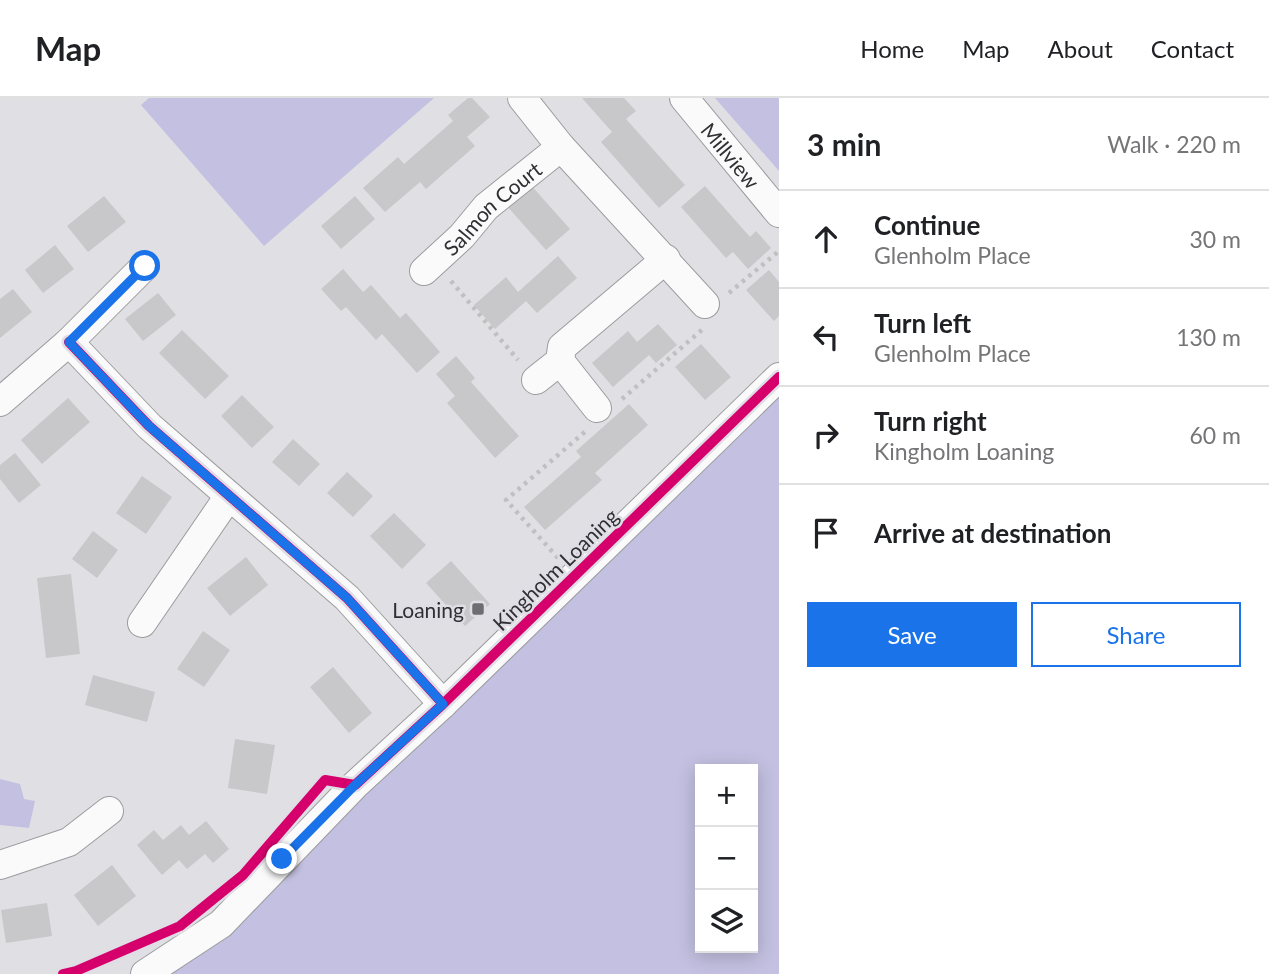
<!DOCTYPE html>
<html lang="en">
<head>
<meta charset="utf-8">
<style>
  :root { --surface:#fff; --page:#f2f2f2; --text:#202124; --muted:#757577; --line:#e0e0e0; --accent:#1a73e8 }
  body { margin:0; font-family:Lato,sans-serif; background:var(--page); color:var(--text) }
  .controls { position:absolute; right:21px; bottom:21px; display:grid; overflow:hidden; border-radius:0px; box-shadow:0 4px 18px #0003 }
  .controls button { width:63px; height:63px; display:grid; place-items:center; padding:0; border:0; border-bottom:2px solid var(--line); background:var(--surface); color:var(--text); font:35px sans-serif }
  .stop { position:absolute; width:21px; height:21px; margin:-16px; border:5px solid #1a73e8; border-radius:50%; background:#fff }
  .stop.end { background:#1a73e8; border-color:#fff; box-shadow:0 2px 7px #0008 }
  .list { margin:0; padding:0; list-style:none }
  h2 { display:flex; justify-content:space-between; align-items:center; height:91px; margin:0; padding:0 28px; font-size:30px }
  h2 small { font-size:23px; font-weight:400; color:var(--muted) }
  .list li { display:grid; grid-template-columns:46px 1fr auto; gap:21px; align-items:center; box-sizing:border-box; height:98px; padding:0 28px; border-top:2px solid var(--line) }
  .list b { display:block; font-size:26px; white-space:nowrap }
  .list p { margin:0; font-size:23px; white-space:nowrap; color:var(--muted) }
  .list em { font-size:23px; font-style:normal; color:var(--muted) }
  .actions { display:flex; gap:14px; padding:21px 28px }
  .actions a { flex:1; padding:16px 0; border:2px solid var(--accent); border-radius:0px; text-align:center; font-size:24px; color:var(--accent) }
  .actions .main { background:var(--accent); color:#fff }
  .icon { flex:none; width:38px; height:38px; fill:none; stroke:currentColor; stroke-width:2; stroke-linecap:round; stroke-linejoin:round }
  .map { position:relative; flex:none; width:779px; height:876px; overflow:hidden }
  header { display:flex; align-items:center; gap:42px; box-sizing:border-box; height:98px; padding:0 35px; background:var(--surface); border-bottom:2px solid var(--line) }
  header strong { font-size:33px }
  nav { display:flex; gap:38px; margin-inline-start:auto; font-size:24px }
  main { display:flex }
  aside { flex:1; background:var(--surface) }
  .map>svg:first-child { display:block }
  .green { fill:#c3c0e1; fill-rule:evenodd }
  .building { fill:#c8c7ca }
  .lines { fill:none; stroke-linecap:round; stroke-linejoin:round }
  .minor-casing { stroke:#9c9c9f; stroke-width:30 }
  .path { stroke:#c0c0c1; stroke-width:4.5; stroke-dasharray:3.5 5; stroke-linecap:butt }
  .minor { stroke:#fafafb; stroke-width:28 }
  .cycleway-casing { stroke:#dfdee5; stroke-width:15 }
  .cycleway { stroke:#d6006c; stroke-width:10 }
  .route { stroke:#1a73e8; stroke-width:9 }
  .poi-dot { fill:#6e6d71; stroke:#dfdee5; stroke-width:2.5 }
  .labels { text-anchor:middle; dominant-baseline:central; stroke-width:5; stroke-linejoin:round; paint-order:stroke }
  .street-label { font-size:21px; fill:#303033; stroke:#dfdee5 }
  .poi-label { font-size:21px; fill:#303033; stroke:#dfdee5; text-anchor:end }
</style>
</head>
<body>
<header>
<strong>Map</strong>
<nav><a>Home</a><a>Map</a><a>About</a><a>Contact</a></nav>
</header>
<main>
<div class="map">
<svg width="779" height="876" viewBox="0 0 779 876">
  <rect width="100%" height="100%" fill="#e0dfe4"/>
  <path class="green" d="M149 0H434L264 148 141 7Z
    M715 0H779V73Z
    M779 279V876H145L222 826ZM700 671H753V850H700Z
    M0 681 20 686 24 701 35 703 29 730 0 727Z"/>
  <path class="building" d="M468 0H472L490 19 467 39 475 48 426 91 420 84 385 114 363 90 398 59 404 66 453 23 448 17Z
    M582 0H624L636 13 626 21 685 87 659 110 601 44 612 34Z
    M529 85 570 131 546 152 505 106Z
    M705 88 750 139 756 133 771 150 748 171 733 154 726 160 681 109Z
    M104 98 126 124 88 154 67 128Z
    M355 98 375 121 341 151 321 128Z
    M55 147 74 171 43 195 25 172Z
    M558 158 577 180 537 215 526 203 495 231 474 207 506 179 518 194Z
    M343 171 363 194 371 187 400 220 406 215 440 254 417 275 382 236 376 242 346 209 341 213 321 191Z
    M769 172 779 184V218L774 223 746 192Z
    M13 191 32 214 0 240V201Z
    M158 195 176 217 143 243 125 221Z
    M658 226 677 247 656 265 649 257 613 289 592 265 628 233 637 244Z
    M182 232 229 278 205 301 159 255Z
    M701 246 731 279 705 302 675 269Z
    M456 258 475 280 471 284 519 338 495 360 447 305 455 298 436 276Z
    M242 297 274 329 252 350 221 318Z
    M68 300 90 324 42 366 21 342Z
    M629 306 648 327 595 375 602 382 545 432 524 409 581 359 576 353Z
    M293 341 320 366 299 388 272 364Z
    M15 355 41 387 19 405 0 381V367Z
    M347 374 373 398 353 419 327 395Z
    M142 378 172 399 146 436 116 415Z
    M394 415 426 447 402 471 370 438Z
    M93 433 118 452 97 480 72 461Z
    M246 459 268 487 230 518 207 490Z
    M451 463 490 506 465 528 426 485Z
    M71 476 80 556 46 560 37 480Z
    M203 533 230 552 204 589 177 571Z
    M333 569 372 615 349 635 310 589Z
    M93 577 155 594 147 624 85 607Z
    M235 641 275 647 267 696 228 690Z
    M206 723 229 751 213 765 205 756 187 771 179 762 162 777 137 747 154 732 163 742 181 727 189 737Z
    M112 767 136 798 98 828 74 797Z
    M47 805 52 838 6 845 1 812Z"/>
  <g class="lines">
    <defs>
      <g id="minor">
        <path d="M522 0 561 49 705 206"/>
        <path id="s1" d="M684 0 779 115"/>
        <path id="s2" d="M424 173 462 138 486 109 561 49"/>
        <path d="M69 244 149 328 347 500 443 606"/>
        <path d="M536 282 560 263"/>
        <path d="M0 304 69 244 145 168"/>
        <path d="M597 310 560 263 562 249 666 161"/>
        <path d="M142 525 229 398"/>
        <path d="M0 767 69 744 109 713"/>
        <path d="M145 876 221 826 355 687 443 606 779 279"/>
      </g>
    </defs>
    <use href="#minor" class="minor-casing"/>
    <path class="path" d="M451 183 518 262
      M729 195 779 153
      M622 301 703 231
      M558 460 506 402 587 332"/>
    <use href="#minor" class="minor"/>
    <defs>
      <path id="cycleway" d="M69 244 149 328 347 500 443 606
        M63 876 76 873 180 828 243 777 325 682 355 687 443 606 779 279"/>
    </defs>
    <use href="#cycleway" class="cycleway-casing"/>
    <use href="#cycleway" class="cycleway"/>
  </g>
  <g class="lines">
    <path class="route" d="M145 168 69 244 149 328 347 500 443 606 355 687 282 761"/>
  </g>
  <rect class="poi-dot" x="471" y="504" width="14" height="14" rx="3.5"/>
  <g class="labels">
    <g class="street-label">
      <text stroke="none"><textPath href="#s1" startOffset="74">Millview</textPath></text>
      <text stroke="none"><textPath href="#s2" startOffset="93">Salmon Court</textPath></text>
      <text transform="translate(555 471) rotate(-44)">Kingholm Loaning</text>
    </g>
    <g class="poi-label">
      <text x="464" y="511">Loaning</text>
    </g>
  </g>
</svg>
<div class="controls">
<button>+</button>
<button>−</button>
<button><svg class="icon" aria-label="layers" viewBox="0 0 24 24"><path d="M12 4l9 5-9 5-9-5zM3 14l9 5 9-5"/></svg></button>
</div>
<div class="stop" style="left:145px;top:168px"></div>
<div class="stop end" style="left:282px;top:761px"></div>
</div>
<aside>
<h2>3 min<small>Walk · 220 m</small></h2>
<ul class="list">
<li><svg class="icon" aria-label="ahead" viewBox="0 0 24 24"><path d="M12 20V5M6 11l6-6 6 6"/></svg><div><b>Continue</b><p>Glenholm Place</p></div><em>30 m</em></li>
<li><svg class="icon" aria-label="left" viewBox="0 0 24 24"><path d="M17 20v-9H6M10 6l-5 5 5 5"/></svg><div><b>Turn left</b><p>Glenholm Place</p></div><em>130 m</em></li>
<li><svg class="icon" aria-label="right" viewBox="0 0 24 24"><path d="M7 20v-9h11M14 6l5 5-5 5"/></svg><div><b>Turn right</b><p>Kingholm Loaning</p></div><em>60 m</em></li>
<li><svg class="icon" aria-label="arrive" viewBox="0 0 24 24"><path d="M6 21V4h12l-3 4 3 4H6"/></svg><div><b>Arrive at destination</b></div></li>
</ul>
<div class="actions"><a class="main">Save</a><a>Share</a></div>
</aside>
</main>
</body>
</html>
